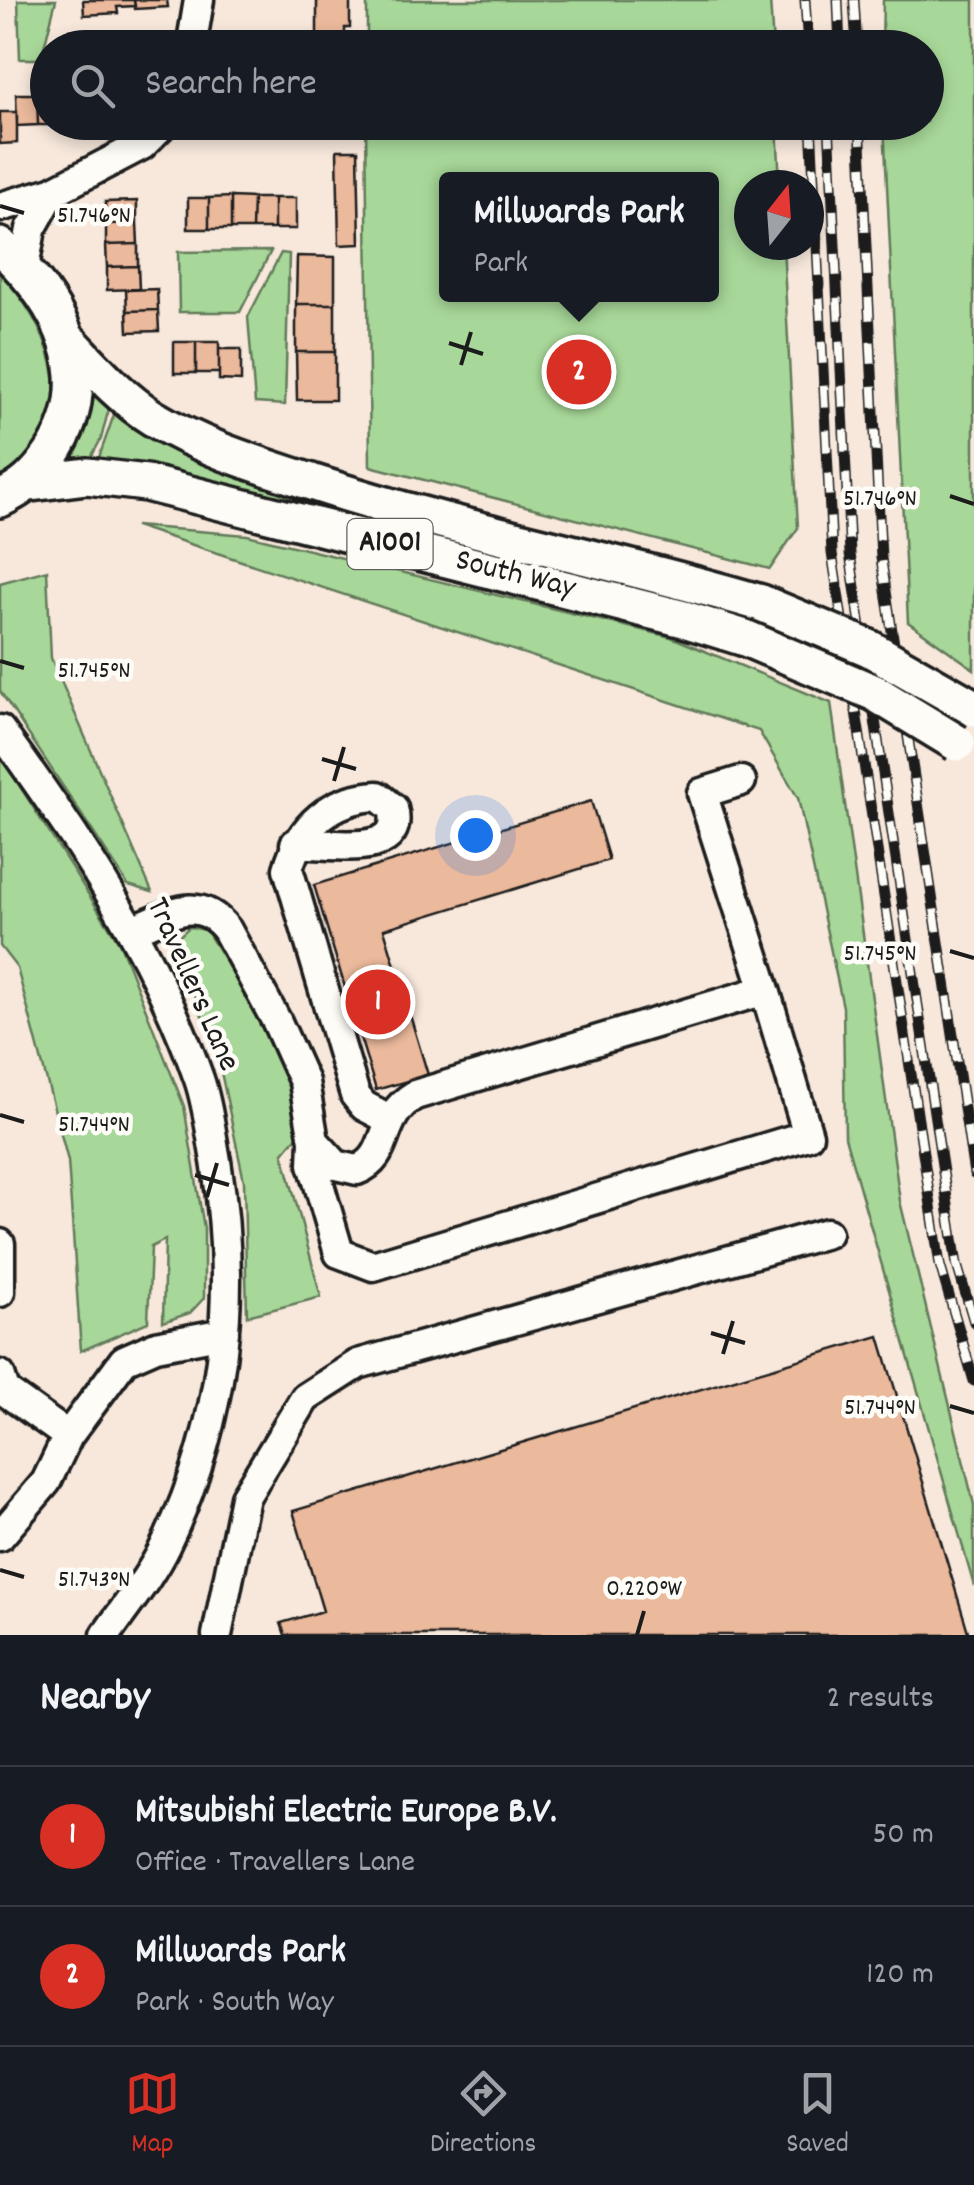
<!DOCTYPE html>
<html lang="en">
<head>
<meta charset="utf-8">
<style>
  :root { --surface:#171b24; --page:#20242c; --text:#f1f3f6; --muted:#9ea1a6; --line:#363941; --accent:#d93025 }
  body { margin:0; font-family:Dekko,sans-serif; background:var(--page); color:var(--text) }
  .compass { position:absolute; left:734px; top:170px; width:90px; height:90px; border-radius:50%; background:var(--surface); box-shadow:0 5px 15px #0003; rotate:17deg }
  .you { position:absolute; left:475px; top:835px; width:35px; height:35px; margin:-25px; border:8px solid #fff; border-radius:50%; background:#1a73e8; box-shadow:0 0 0 15px #1a73e833 }
  .badge { display:grid; place-items:center; width:65px; height:65px; border-radius:50%; background:var(--accent); color:#fff; font-size:32px; font-weight:700 }
  .pin { position:absolute; translate:-50% -50%; border:5px solid #fff; box-shadow:0 2px 10px #0006 }
  .popup { position:absolute; left:439px; top:172px; width:280px; height:130px; box-sizing:border-box; display:grid; place-content:center; border-radius:10px; background:var(--surface); filter:drop-shadow(0 2px 8px #0005); font-size:32px; white-space:nowrap; color:var(--muted) }
  .popup b { font-size:38px; color:var(--text) }
  .popup::after { content:''; position:absolute; left:50%; top:100%; margin-left:-20px; border:20px solid transparent; border-top-color:var(--surface) }
  .list { margin:0; padding:0; list-style:none }
  h2 { display:flex; justify-content:space-between; align-items:center; height:130px; margin:0; padding:0 40px; font-size:42px }
  h2 small { font-size:32px; font-weight:400; color:var(--muted) }
  .list li { display:grid; grid-template-columns:65px 1fr auto; gap:30px; align-items:center; box-sizing:border-box; height:140px; padding:0 40px; border-top:2px solid var(--line) }
  .list b { display:block; font-size:38px; white-space:nowrap }
  .list p { margin:0; font-size:32px; white-space:nowrap; color:var(--muted) }
  .list em { font-size:32px; font-style:normal; color:var(--muted) }
  .icon { flex:none; width:55px; height:55px; fill:none; stroke:currentColor; stroke-width:2; stroke-linecap:round; stroke-linejoin:round }
  .map { position:relative; flex:none; width:974px; height:1635px; overflow:hidden }
  .search { position:absolute; background:var(--surface); box-shadow:0 5px 15px #0003; left:30px; right:30px; top:30px; height:110px; display:flex; align-items:center; gap:25px; box-sizing:border-box; padding:0 35px; border-radius:55px; color:var(--muted); font-size:38px }
  .sheet { height:410px; background:var(--surface) }
  nav { display:flex; justify-content:space-around; align-items:center; box-sizing:border-box; height:140px; border-top:2px solid var(--line); background:var(--surface); font-size:28px; color:var(--muted) }
  nav a { display:grid; justify-items:center; gap:5px }
  nav .on { color:var(--accent) }
  .map>svg:first-child { display:block }
  .green { fill:#a8d899; stroke:#627a5a; stroke-width:2.5; fill-rule:evenodd }
  .building { fill:#ebb99c; stroke:#1c1c1c; stroke-width:2.5 }
  .lines { fill:none; stroke-linecap:round; stroke-linejoin:round }
  .minor-casing { stroke:#1c1c1c; stroke-width:35 }
  .major-casing { stroke:#1c1c1c; stroke-width:42 }
  .minor { stroke:#fdfcf7; stroke-width:28 }
  .major { stroke:#fdfcf7; stroke-width:35 }
  .rail-casing { stroke:#1c1c1c; stroke-width:11 }
  .rail { stroke:#fdfcf7; stroke-width:8; stroke-dasharray:22; stroke-linecap:butt }
  .major-bridge-casing { stroke:#1c1c1c; stroke-width:42; stroke-linecap:butt }
  .major-bridge { stroke:#fdfcf7; stroke-width:35 }
  .ticks { fill:none; stroke:#1c1c1c; stroke-width:4 }
  .labels { text-anchor:middle; dominant-baseline:central; stroke-width:9; stroke-linejoin:round; paint-order:stroke }
  .shield { fill:#fdfcf7; stroke:#605f5e; stroke-width:2.5 }
  .shield-label { font-size:30px; font-weight:bold; fill:#1c1c1c }
  .street-label { font-size:32px; fill:#1c1c1c; stroke:#fdfcf7 }
  .ticks-label { font-size:25px; text-anchor:middle; fill:#1c1c1c; stroke:#fdfcf7; stroke-width:9; stroke-linejoin:round; paint-order:stroke }
</style>
</head>
<body>
<div class="map">
<svg width="974" height="1635" viewBox="0 0 974 1635">
  <rect width="100%" height="100%" fill="#f8e8dc"/>
  <filter id="ink" filterUnits="userSpaceOnUse"><feTurbulence type="fractalNoise" baseFrequency=".01" numOctaves="2"/><feDisplacementMap in="SourceGraphic" scale="20" xChannelSelector="R" yChannelSelector="G"/><feConvolveMatrix kernelMatrix="1 2 1 2 8 2 1 2 1" color-interpolation-filters="sRGB"/></filter>
  <g filter="url(#ink)">
    <path class="green" d="M18 0H56L41 59H20Z
      M367 0H770L773 47H367Z
      M883 0H974V669L908 622 884 123 926 122V48L882 47Z
      M366 123H777L780 185H749V245H783L798 528 770 569 370 466ZM446 180H712V294H446Z
      M271 251 240 312H179L178 252Z
      M281 253 289 254 285 405 255 403 248 317Z
      M0 273C48 324 82 404 26 464 19 471 8 477 0 483Z
      M93 389 110 404 101 439 89 461 72 462 87 426Z
      M116 409 315 501 428 535 427 541 97 463Z
      M135 526 247 535 671 637 831 703 900 1201 974 1505V1586L845 1137 843 1007 798 798 759 731Z
      M47 570 51 658 152 892 128 885 0 691V583Z
      M0 755 120 944 184 1106 204 1228V1298L190 1313 163 1322 165 1240 151 1247 148 1322 81 1351 68 1161 17 968 0 946Z
      M189 927 206 930 287 1060 304 1128 283 1153 321 1297 247 1316 244 1181 217 1053 173 942Z"/>
    <path class="building" d="M83 0H134L135 6 117 7 118 13 84 15Z
      M134 0H167L168 7 135 9Z
      M317 0H350V28H345V45L317 46Z
      M97 39V48H64L63 41Z
      M48 93V122L60 125H38L37 94Z
      M16 94H37L38 125 17 126Z
      M0 112H17V143L0 144Z
      M337 150H358L360 244 339 245Z
      M231 197V229H209V198Z
      M231 197 253 198 252 229H231Z
      M188 198H209V229H188Z
      M253 198H274V229H252Z
      M274 198H296V229H274Z
      M137 201V223L106 224 105 202Z
      M137 223 138 244 106 245V224Z
      M138 244V266L107 267 106 245Z
      M297 256 335 257V304H296Z
      M138 266 139 289 107 290V267Z
      M157 289 158 310 127 311 126 290Z
      M296 304H335V352H296Z
      M158 310 159 331 128 332 127 311Z
      M174 342H196V373H174Z
      M196 342H219V373H196Z
      M219 349H241V381L219 380Z
      M296 352H335V400H297Z
      M591 801 609 860 384 929 428 1075 376 1090 314 885Z
      M879 1336 969 1635H285L281 1623 323 1611 293 1511Z"/>
    <g class="lines">
      <defs>
        <path id="minor" d="M191 48 199 0
          M0 207 52 192 142 145 165 122
          M24 268 31 229 52 192
          M0 730C79 839 154 951 199 1079 208 1105 211 1134 216 1161 238 1296 225 1422 165 1546 150 1577 126 1606 106 1635
          M741 781 702 793 765 990
          M295 844C324 841 407 862 393 808L378 796C331 798 300 826 288 869L355 1095 364 1106 389 1119
          M132 930C168 916 198 892 227 930L277 1022 304 1082 314 1141 313 1164 339 1253 373 1266 808 1135 765 990 415 1095C376 1118 392 1157 357 1170L336 1165 314 1141
          M0 1244V1292
          M0 1375 5 1391 68 1436
          M0 1536 46 1482 68 1436 124 1360 156 1346 224 1333
          M217 1635 245 1497 305 1398 358 1364 827 1233"/>
        <path id="major" d="M0 246C60 301 103 379 51 455 36 476 24 488 0 499
          M69 341C95 368 121 398 153 418 202 448 260 465 314 483 461 531 613 559 761 603
          M31 483 87 476 146 483 684 619 745 638"/>
      </defs>
      <use href="#minor" class="minor-casing"/>
      <use href="#major" class="major-casing"/>
      <use href="#minor" class="minor"/>
      <use href="#major" class="major"/>
      <defs>
        <path id="rail" d="M805 0 808 48
          M838 0 840 48
          M854 0 857 48
          M811 122 832 553 940 1265 974 1381
          M829 122 850 554 957 1265 974 1322
          M860 122 881 558 974 1174"/>
      </defs>
      <use href="#rail" class="rail-casing"/>
      <use href="#rail" class="rail"/>
      <defs>
        <path id="major-bridge" d="M761 603 869 648 974 708
          M745 638 875 693 957 743"/>
      </defs>
      <use href="#major-bridge" class="major-bridge-casing"/>
      <use href="#major-bridge" class="major-bridge"/>
    </g>
  </g>
  <path class="ticks" d="M0 206 24 213M449 343 483 354M461 365 471 332M950 496 974 504M0 661 24 668M322 759 356 769M334 781 344 747M950 951 974 958M0 1115 24 1122M195 1175 229 1185M207 1197 217 1163M711 1333 745 1343M723 1354 733 1321M950 1406 974 1413M0 1570 24 1577M637 1635 644 1611"/>
  <g class="labels">
    <rect class="shield" x="347.5" y="519" width="85" height="50" rx="8"/>
    <g class="shield-label">
      <text x="390" y="544">A1001</text>
    </g>
    <g class="street-label">
      <text transform="translate(515 576) rotate(14)">South Way</text>
      <text transform="translate(191 985) rotate(66)">Travellers Lane</text>
    </g>
  </g>
  <g class="ticks-label">
    <text x="94" y="222">51.746°N</text>
    <text x="880" y="505">51.746°N</text>
    <text x="94" y="677">51.745°N</text>
    <text x="880" y="960">51.745°N</text>
    <text x="94" y="1131">51.744°N</text>
    <text x="880" y="1414">51.744°N</text>
    <text x="94" y="1586">51.743°N</text>
    <text x="644" y="1595">0.220°W</text>
  </g>
</svg>
<svg class="compass" viewBox="-18 -18 36 36"><path d="M0-13l5 13h-10z" fill="#e53935"/><path d="M0 13l5-13h-10z" fill="#9ea1a6"/></svg>
<div class="you"></div>
<div class="pin badge" style="left:378px;top:1002px">1</div>
<div class="pin badge" style="left:579px;top:372px">2</div>
<div class="popup"><b>Millwards Park</b>Park</div>
<div class="search"><svg class="icon" aria-label="search" viewBox="0 0 24 24"><circle cx="10" cy="10" r="6"/><path d="M15 15l6 6"/></svg>Search here</div>
</div>
<section class="sheet">
<h2>Nearby<small>2 results</small></h2>
<ul class="list">
<li><span class="badge">1</span><div><b>Mitsubishi Electric Europe B.V.</b><p>Office · Travellers Lane</p></div><em>50 m</em></li>
<li><span class="badge">2</span><div><b>Millwards Park</b><p>Park · South Way</p></div><em>120 m</em></li>
</ul>
</section>
<nav>
<a class="on"><svg class="icon" aria-label="map" viewBox="0 0 24 24"><path d="M3 6l6-2 6 2 6-2v14l-6 2-6-2-6 2zM9 4v14M15 6v14"/></svg>Map</a>
<a><svg class="icon" aria-label="directions" viewBox="0 0 24 24"><path d="M12 3l9 9-9 9-9-9zM9 14v-3h6M13 9l2 2-2 2"/></svg>Directions</a>
<a><svg class="icon" aria-label="saved" viewBox="0 0 24 24"><path d="M7 4h10v16l-5-4-5 4z"/></svg>Saved</a>
</nav>
</body>
</html>
